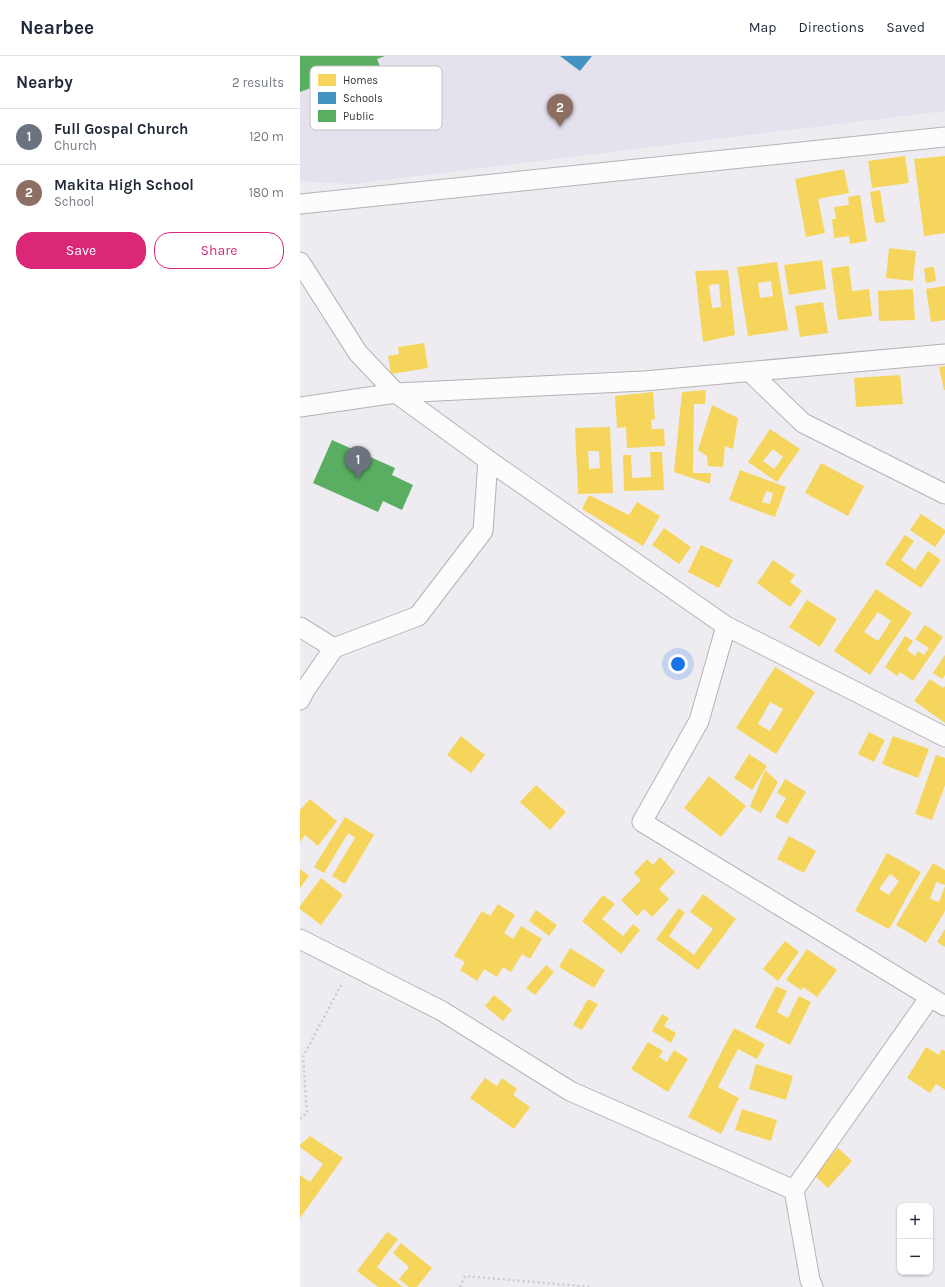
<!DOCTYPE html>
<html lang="en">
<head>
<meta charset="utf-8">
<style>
  :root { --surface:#fff; --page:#f6f6f7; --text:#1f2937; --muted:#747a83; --line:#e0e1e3; --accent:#db2777 }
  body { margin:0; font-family:Karla,sans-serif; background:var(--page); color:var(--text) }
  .controls { position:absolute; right:12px; bottom:12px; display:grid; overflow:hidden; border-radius:8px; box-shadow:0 1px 3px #0004 }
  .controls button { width:36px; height:36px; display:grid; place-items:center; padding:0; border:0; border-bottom:1px solid var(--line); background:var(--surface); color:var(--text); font:20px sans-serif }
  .you { position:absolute; left:378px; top:608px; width:14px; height:14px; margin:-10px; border:3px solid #fff; border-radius:50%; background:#1a73e8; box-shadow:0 0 0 6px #1a73e833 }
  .badge { display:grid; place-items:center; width:26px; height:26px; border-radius:50%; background:var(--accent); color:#fff; font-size:13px; font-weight:700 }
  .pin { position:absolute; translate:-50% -33px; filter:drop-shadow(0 1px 2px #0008) }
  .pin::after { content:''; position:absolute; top:21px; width:14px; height:12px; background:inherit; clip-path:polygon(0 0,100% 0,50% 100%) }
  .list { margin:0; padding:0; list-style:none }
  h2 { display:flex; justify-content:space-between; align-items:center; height:52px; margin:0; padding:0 16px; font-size:17px }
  h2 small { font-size:13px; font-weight:400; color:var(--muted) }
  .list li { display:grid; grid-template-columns:26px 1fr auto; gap:12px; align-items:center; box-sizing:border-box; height:56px; padding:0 16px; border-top:1px solid var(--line) }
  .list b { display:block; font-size:15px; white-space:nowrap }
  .list p { margin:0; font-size:13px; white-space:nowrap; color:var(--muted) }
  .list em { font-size:13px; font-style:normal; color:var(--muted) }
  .actions { display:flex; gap:8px; padding:12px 16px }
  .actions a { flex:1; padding:9px 0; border:1px solid var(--accent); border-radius:16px; text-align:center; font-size:14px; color:var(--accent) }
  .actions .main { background:var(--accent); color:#fff }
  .map { position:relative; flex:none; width:645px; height:1231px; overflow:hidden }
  header { display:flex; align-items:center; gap:24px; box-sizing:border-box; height:56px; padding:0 20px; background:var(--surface); border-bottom:1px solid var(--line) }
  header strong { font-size:19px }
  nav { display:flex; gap:22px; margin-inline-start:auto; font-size:14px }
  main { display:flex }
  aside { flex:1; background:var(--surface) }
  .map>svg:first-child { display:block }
  .built { fill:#e5e1ed }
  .homes { fill:#f6d55c; fill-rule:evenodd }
  .schools { fill:#4393c3 }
  .public { fill:#5aae61 }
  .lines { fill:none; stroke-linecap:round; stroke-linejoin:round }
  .street-casing { stroke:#b4b2b7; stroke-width:21 }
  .path { stroke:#cccccd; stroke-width:2.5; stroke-dasharray:2 3; stroke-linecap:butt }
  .street { stroke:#fcfcfd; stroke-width:19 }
  .key { fill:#fff; stroke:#c2c2c3; stroke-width:1 }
  .key-label { font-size:11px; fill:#343337 }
</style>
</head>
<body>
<header>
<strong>Nearbee</strong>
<nav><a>Map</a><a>Directions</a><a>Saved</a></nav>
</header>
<main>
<aside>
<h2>Nearby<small>2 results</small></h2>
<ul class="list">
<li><span class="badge" style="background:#6b7280">1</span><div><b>Full Gospal Church</b><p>Church</p></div><em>120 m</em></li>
<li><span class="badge" style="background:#8d6e63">2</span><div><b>Makita High School</b><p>School</p></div><em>180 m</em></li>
</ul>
<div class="actions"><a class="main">Save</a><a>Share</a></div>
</aside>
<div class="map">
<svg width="645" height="1231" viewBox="0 0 645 1231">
  <rect width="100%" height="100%" fill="#eeecf1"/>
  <path class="built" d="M0 0H645V55L52 128 0 125Z"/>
  <path class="homes" d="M605 100 609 127 572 132 568 105Z
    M645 100V177L624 180 614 103Z
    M544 113 549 137 518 143 525 177 506 181 495 123Z
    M580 134 585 166 575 167 570 136Z
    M560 139 567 185 550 188 549 180 534 182 532 163H536L534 151 549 149 548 141Z
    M589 192 616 195 613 225 586 222Z
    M522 204 526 233 489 239 484 209Z
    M477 206 488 274 448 280 437 211ZM471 225 473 240 460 242 458 227Z
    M549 210 552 235 569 233 572 260 538 264 531 212Z
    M634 211 636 225 626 227 624 212Z
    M428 214 435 279 403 286 395 215ZM419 228 421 251 412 252 409 229Z
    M645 230V264L631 266 626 233Z
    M613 233 615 264 579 265 578 235Z
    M523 246 528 277 500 281 495 250Z
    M124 287 128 312 91 318 88 300 99 298 98 291Z
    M645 310V334H644L639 311Z
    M600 319 603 348 556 351 554 322Z
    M406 334 405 348H394L393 417H411L410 428 374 416 382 336Z
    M353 336 355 363 351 364 352 373H364L365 390 327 392 326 371 317 372 315 340Z
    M412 349 438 362 433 393 425 390 423 411 408 410 407 400 398 394Z
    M310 371 313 437 278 438 275 372ZM288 395H299L300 412 289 413Z
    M470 373 500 393 477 426 448 406ZM473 393 483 401 474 413 463 405Z
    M350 396H362L364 434 324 435 323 399H331L332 422 351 421Z
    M521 407 564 430 548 460 505 437Z
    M440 414 486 431 475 461 429 444ZM466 435 473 437 470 448 462 446Z
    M289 439 329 459 337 446 360 460 343 490 282 453Z
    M621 458 645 474V477L635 491 610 474Z
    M364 472 391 491 379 508 352 489Z
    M605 479 614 485 601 504 615 514 628 495 641 504 621 532 585 508Z
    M401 489 433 504 419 532 388 516Z
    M473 504 495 519 490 526 502 535 490 551 457 527Z
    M576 533 612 557 570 619 534 595ZM578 556 591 565 578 585 564 576Z
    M507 544 537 563 520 591 489 571Z
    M625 569 643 581 613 625 600 616 597 620 585 611 605 580 613 585 607 594 615 600 618 595 624 599 629 592 615 583Z
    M645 599V619L642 623 633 617Z
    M475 611 515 636 476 698 436 672ZM470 646 483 653 470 675 458 668Z
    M630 623 643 632 645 630V667L614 645Z
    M569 676 585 684 574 706 558 698Z
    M161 680 185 699 171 717 147 699Z
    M593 680 629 693 618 722 582 708Z
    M449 698 467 710 452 734 434 722Z
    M636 699 645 702V729L632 764 615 758Z
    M465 714 478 726 461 757 450 751Z
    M409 720 446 750 421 781 384 752Z
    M485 723 506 736 487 768 475 761 486 742 477 737Z
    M236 729 266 756 250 774 220 746Z
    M10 743 37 765 18 790 5 779 0 786V754Z
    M45 761 74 779 45 828 32 820 55 782 48 777 24 817 14 811Z
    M489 780 516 795 504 817 477 803Z
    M587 797 621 816 589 873 555 855ZM590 818 599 825 589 839 579 833Z
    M360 801 375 816 359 833 369 843 352 861 344 853 337 860 321 844 341 824 334 817 347 803 353 809Z
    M633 807 645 814V829L636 826 630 843 639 846 645 830V855L626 887 596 869Z
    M0 813 9 820 0 832Z
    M21 822 43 839 21 869 0 853V850Z
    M403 838 436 863 398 914 356 883 379 852 385 857 369 880 394 899 413 873 390 856Z
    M303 839 315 848 302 863 323 880 333 868 340 874 321 898 282 865Z
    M198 848 215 859 204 877 213 883 221 870 242 883 230 903 222 898 211 916 203 911 197 921 184 913 177 925 160 914 165 906 154 900 182 855 190 860Z
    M236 854 257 869 249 880 229 865Z
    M645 873V891L637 886Z
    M485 885 499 896 478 925 463 913Z
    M270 892 305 914 294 932 259 911Z
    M507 893 537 914 517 941 503 931 501 934 486 924Z
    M246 909 254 916 235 939 226 932Z
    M476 930 487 935 477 956 488 962 499 940 511 946 490 989 455 971Z
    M194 939 212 954 203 965 185 950Z
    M288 943 298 948 282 974 273 969Z
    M362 958 369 962 364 970 376 977 371 987 352 975Z
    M434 972 465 988 457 1003 438 993 418 1031 439 1042 421 1078 388 1061Z
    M348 986 363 995 359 1001 367 1006 374 994 388 1003 368 1036 331 1013Z
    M626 991 639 999 642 993 645 995V1034L636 1028 630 1037 607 1022Z
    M456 1008 493 1020 486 1044 449 1033Z
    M185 1022 197 1030 202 1022 217 1033 213 1039 230 1051 214 1073 170 1042Z
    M442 1053 477 1064 471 1085 435 1074Z
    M10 1080 43 1102 0 1162V1119L10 1126 23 1108 0 1091V1089Z
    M538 1092 552 1105 528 1132 513 1118Z
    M87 1176 98 1183 77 1211 103 1231H78L57 1215Z
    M101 1187 132 1212 117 1231H109L99 1223 109 1211 93 1197Z"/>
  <path class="schools" d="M260 0H292L280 15Z"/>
  <path class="public" d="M0 0H85L77 3 87 28 46 44 37 22 0 36Z
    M32 384 95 412 92 419 113 429 102 454 83 445 78 456 13 427Z"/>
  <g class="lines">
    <defs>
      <path id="street" d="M0 148 645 81
        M0 206 58 297 96 337 188 404 426 570 645 681
        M450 316 503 367 645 438
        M0 351 96 337 344 325 645 298
        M426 570 399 665 342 766 645 950
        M0 571 34 592 5 634 0 644
        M34 592 118 560 183 475 188 404
        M0 883 142 955 270 1035 494 1134 630 941
        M494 1134 510 1224 513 1231"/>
    </defs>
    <use href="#street" class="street-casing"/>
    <path class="path" d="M0 1063 7 1057 3 1001 42 927
      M160 1231 165 1220 292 1231"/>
    <use href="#street" class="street"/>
  </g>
  <rect x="10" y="10" width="132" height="64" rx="6" class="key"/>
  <rect x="18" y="18" width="18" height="12" fill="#f6d55c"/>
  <rect x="18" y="36" width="18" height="12" fill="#4393c3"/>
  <rect x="18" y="54" width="18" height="12" fill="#5aae61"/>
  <g class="key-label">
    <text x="43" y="28">Homes</text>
    <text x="43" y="46">Schools</text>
    <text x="43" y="64">Public</text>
  </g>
</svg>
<div class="controls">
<button>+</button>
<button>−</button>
</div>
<div class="you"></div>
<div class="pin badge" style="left:58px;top:423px;background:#6b7280">1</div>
<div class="pin badge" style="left:260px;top:71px;background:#8d6e63">2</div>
</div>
</main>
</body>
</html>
